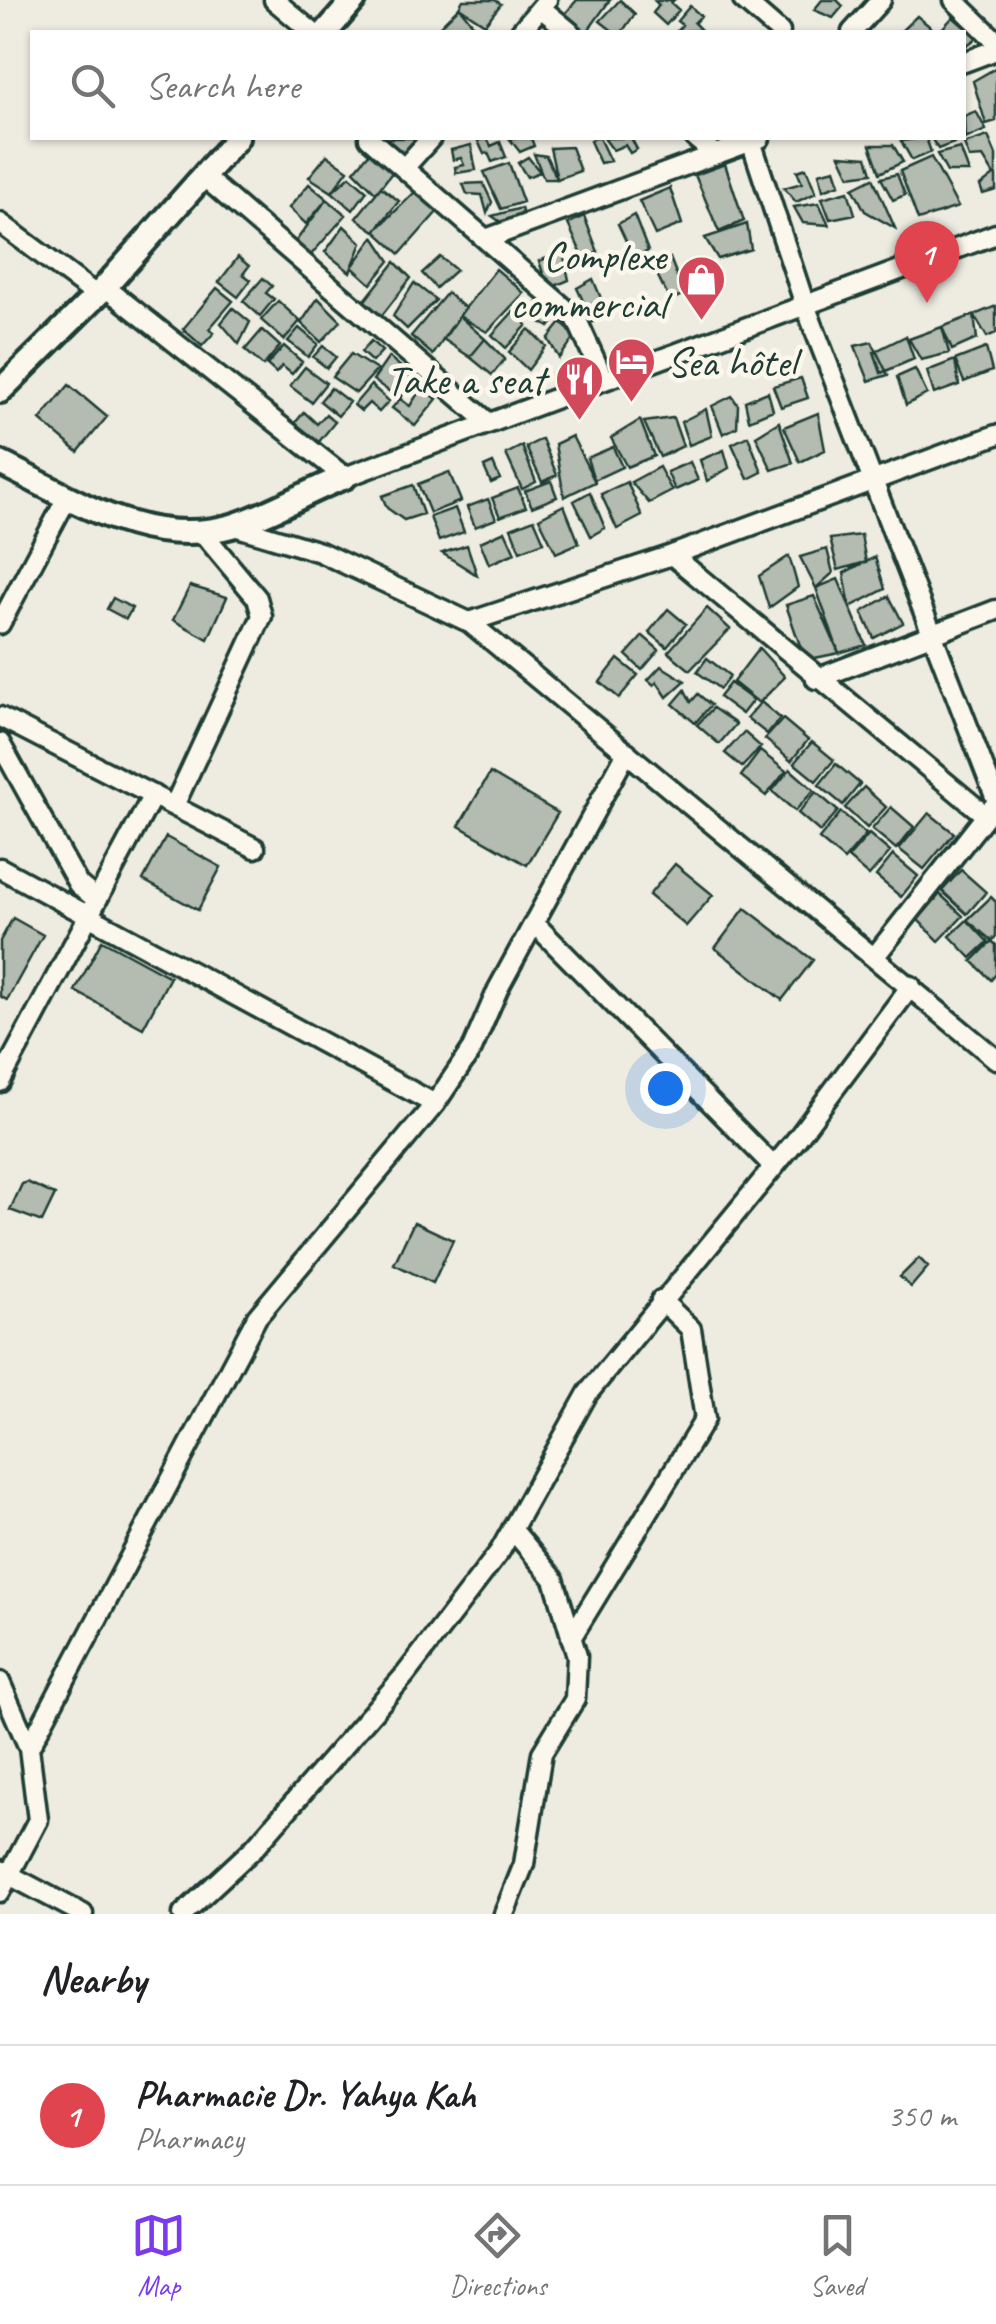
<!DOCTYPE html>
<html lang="en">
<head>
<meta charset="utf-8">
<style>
  :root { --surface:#fff; --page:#f2f2f2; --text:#202124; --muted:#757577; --line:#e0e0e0; --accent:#7c3aed }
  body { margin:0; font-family:Caveat,sans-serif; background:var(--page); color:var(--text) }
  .you { position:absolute; left:665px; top:1088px; width:35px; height:35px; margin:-25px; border:8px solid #fff; border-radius:50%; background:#1a73e8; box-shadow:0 0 0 15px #1a73e833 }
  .badge { display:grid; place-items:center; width:65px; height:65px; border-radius:50%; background:var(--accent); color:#fff; font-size:32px; font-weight:700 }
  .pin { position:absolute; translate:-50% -82px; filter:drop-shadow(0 2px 5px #0008) }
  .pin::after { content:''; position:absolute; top:52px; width:35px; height:30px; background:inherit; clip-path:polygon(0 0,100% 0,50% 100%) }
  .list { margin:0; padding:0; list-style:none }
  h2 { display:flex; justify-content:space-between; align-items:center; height:130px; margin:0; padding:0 40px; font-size:42px }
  h2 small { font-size:32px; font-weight:400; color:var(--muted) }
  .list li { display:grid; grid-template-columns:65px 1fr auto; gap:30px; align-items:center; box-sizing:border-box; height:140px; padding:0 40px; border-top:2px solid var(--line) }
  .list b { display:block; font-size:38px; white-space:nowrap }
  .list p { margin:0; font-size:32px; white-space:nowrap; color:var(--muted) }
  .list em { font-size:32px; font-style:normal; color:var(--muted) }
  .icon { flex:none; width:55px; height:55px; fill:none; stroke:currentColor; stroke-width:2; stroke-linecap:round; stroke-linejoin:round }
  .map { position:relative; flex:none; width:996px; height:1914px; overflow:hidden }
  .search { position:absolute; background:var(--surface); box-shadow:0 2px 8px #0004; left:30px; right:30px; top:30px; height:110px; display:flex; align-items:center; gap:25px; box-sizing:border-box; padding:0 35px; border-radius:0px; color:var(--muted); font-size:38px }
  .sheet { height:270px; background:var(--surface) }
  nav { display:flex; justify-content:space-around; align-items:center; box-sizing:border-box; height:140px; border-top:2px solid var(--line); background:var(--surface); font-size:28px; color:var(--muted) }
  nav a { display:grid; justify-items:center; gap:5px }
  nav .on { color:var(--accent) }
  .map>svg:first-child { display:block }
  .building { fill:#b4bbb0; stroke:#1f3d34; stroke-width:2.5 }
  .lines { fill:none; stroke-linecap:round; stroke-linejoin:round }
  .street-casing { stroke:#1f3d34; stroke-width:25 }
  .secondary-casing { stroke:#1f3d34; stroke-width:30 }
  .street { stroke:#fbf7ec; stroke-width:18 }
  .secondary { stroke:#fbf7ec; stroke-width:22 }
  .labels { text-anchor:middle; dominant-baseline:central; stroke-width:9; stroke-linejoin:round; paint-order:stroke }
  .poi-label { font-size:42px; fill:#1f3d34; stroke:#fbf7ec; text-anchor:end }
</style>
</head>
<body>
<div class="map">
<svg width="996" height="1914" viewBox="0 0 996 1914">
  <rect width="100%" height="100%" fill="#eeece1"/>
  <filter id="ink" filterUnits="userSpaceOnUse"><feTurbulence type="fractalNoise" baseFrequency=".01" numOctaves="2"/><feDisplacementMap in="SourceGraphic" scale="20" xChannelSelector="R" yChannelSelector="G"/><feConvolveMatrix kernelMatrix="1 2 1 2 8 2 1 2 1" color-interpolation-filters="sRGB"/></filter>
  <g filter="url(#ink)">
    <path class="building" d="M463 0H495L501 4 485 24 459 7Z
      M577 0H610L587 32 564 15Z
      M620 0 635 14 622 32H614L600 21Z
      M674 0 671 3 679 10 666 25 653 13 659 5 655 1Z
      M822 0H837L843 6 833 18 814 10Z
      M690 6 701 16 694 23 701 30 676 32 682 25 677 21Z
      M459 7 477 29 475 32H447L439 27Z
      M917 16 934 30 931 32H900Z
      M953 17 977 38 964 47V32H939Z
      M996 68V121L986 124 973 81Z
      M976 111 986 130 965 139 964 116Z
      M988 136 996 155V190L983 194 980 186 994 175 983 157 969 158 964 144Z
      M381 138H416L406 157Z
      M487 138 491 146 500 142 506 157 492 162 488 153 484 154 478 141Z
      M509 138H531L534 146 520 152Z
      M594 138H599L610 161 600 163 590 141Z
      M604 138H631L637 149 630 153 625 145 613 150Z
      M926 138 931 152 912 160 901 141Z
      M931 138H958L959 141 938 149Z
      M471 145 476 170 456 173 455 167 464 165 461 158 453 160 451 150Z
      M870 145H893L903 162 880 173Z
      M571 147 580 171 557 179 550 148Z
      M960 148 969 172H947L937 154Z
      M371 151 394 170 376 193 354 171Z
      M534 154 546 156 557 179H544Z
      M327 155 348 170 332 192 309 177Z
      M840 155 867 157 872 173 850 176Z
      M528 157 540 172 527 177 518 163Z
      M931 157 958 207 918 220 900 171Z
      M509 163 523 202 501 209 484 172Z
      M725 164 744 221 719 232 695 175Z
      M806 168 816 193 796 202 784 188 802 183 797 171Z
      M835 169 840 184 823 190 819 173Z
      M897 174 905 195 893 200 881 178Z
      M350 176 367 191 353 210 332 192Z
      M873 178 895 228 865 211 853 188Z
      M483 183 492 202 487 213 482 195 467 194 463 184Z
      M309 184 327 199 306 224 289 208Z
      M381 187 399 201 375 231 356 218Z
      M670 188 682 224 655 235 639 201Z
      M417 190 437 212 400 254 375 231Z
      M848 191 855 214 830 219 822 198Z
      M327 199 346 215 310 256 296 241Z
      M819 203 829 225 803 223 794 207Z
      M521 208 524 220 505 225 492 216Z
      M634 215 648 251 634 258 618 224Z
      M584 216 598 252 584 259 568 224Z
      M747 224 751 249 718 259 705 238Z
      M344 226 362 243 350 272 325 252Z
      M374 237 390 261 371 284 352 267Z
      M563 252 569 280 548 289 539 261Z
      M238 257 249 266 243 274 251 280 238 297 219 282Z
      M440 257 456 270 436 288 422 273Z
      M670 258 684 294 670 301 653 266Z
      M395 262 411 278 379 319 363 303Z
      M496 269 524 293 487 332 459 316Z
      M263 278 272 286 266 293 274 299 260 316 243 301Z
      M593 279 608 315 593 322 577 288Z
      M414 283 436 300 407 329 393 316Z
      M217 288 233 301 209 329 214 333 202 346 183 329Z
      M447 293 465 308 433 355 411 336Z
      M318 298 341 321 321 342 301 323Z
      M540 299 557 317 549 327 530 315Z
      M278 301 300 321 284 340 261 320Z
      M996 306V333L987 337 974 315Z
      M233 308 250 322 239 344 221 323Z
      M513 312 527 325 506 348 492 335Z
      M974 315 977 339 952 350 942 327Z
      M459 316 485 339 470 357 443 339Z
      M561 323 576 336 559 358 548 339Z
      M942 327 949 353 921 360 909 339Z
      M299 328 318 344 308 357 288 341Z
      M529 329 546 346 528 370 509 352Z
      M262 330 280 346 263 366 245 350Z
      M906 336 914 359 881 373 874 352Z
      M485 339 505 359 492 375 470 357Z
      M371 341 382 351 372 362 361 352Z
      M872 342 888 375 869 381 855 346Z
      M284 346 302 362 292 374 282 366 276 373 267 365Z
      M323 346 336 357 327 368 313 357Z
      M986 348 992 371 964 382 955 360Z
      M351 354 377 370 356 393 332 377Z
      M389 357 414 378 400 399 373 380Z
      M955 360 959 385 934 394 927 371Z
      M305 367 326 383 311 402 290 386Z
      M915 369 927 394 906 405 897 377Z
      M801 378 808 398 781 407 773 386Z
      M69 385 107 417 78 452 40 420Z
      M371 385 389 401 379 412 369 403 361 411 354 405Z
      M422 387 437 399 415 426 392 408 400 399 410 406Z
      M331 388 349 402 338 416 320 401Z
      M768 392 773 410 749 420 745 401Z
      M732 396 738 405 737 427 723 434 712 406Z
      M706 409 712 436 689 445 681 422Z
      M304 412 317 424 326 414 335 422 318 443 295 423Z
      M818 413 825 450 800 462 784 427Z
      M673 418 683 446 660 457 644 422Z
      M640 420 654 456 627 467 611 438Z
      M779 422 793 463 772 470 756 436Z
      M572 436 595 482 564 497 555 444Z
      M748 436 762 472 748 479 732 444Z
      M542 439 557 475 542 482 526 447Z
      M522 446 536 482 522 489 506 454Z
      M613 447 622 467 594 480 587 458Z
      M724 450 729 468 707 481 700 460Z
      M690 462 698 480 675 490 667 472Z
      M493 463 500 479 491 483 484 467Z
      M659 467 672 491 649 503 631 482Z
      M449 472 461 501 430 513 418 484Z
      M551 481 557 497 532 507 525 491Z
      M627 482 642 516 617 529 601 494Z
      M413 485 423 514 404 520 387 508 382 496Z
      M518 488 526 507 500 517 492 498Z
      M590 492 605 528 591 536 574 501Z
      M488 499 496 519 475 527 467 507Z
      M564 505 579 543 556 553 539 518Z
      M455 508 464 532 439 541 430 517Z
      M534 519 544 542 520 551 511 528Z
      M505 531 515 553 489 564 480 542Z
      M861 535 866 562 838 570 830 539Z
      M467 545 477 575 442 553Z
      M827 549 833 573 816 588 800 557Z
      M789 556 798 587 769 608 759 576Z
      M875 557 885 589 850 607 844 573Z
      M838 579 866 645 839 653 816 588Z
      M190 586 227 597 208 639 173 620Z
      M814 596 839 653 805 660 786 605Z
      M889 596 903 623 874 638 862 612Z
      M113 598 132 608 126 619 107 609Z
      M707 608 730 629 690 670 668 652Z
      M668 609 686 624 667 647 649 632Z
      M643 636 659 650 642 670 626 655Z
      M759 648 785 677 759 703 733 682Z
      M707 658 730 676 720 689 697 672Z
      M618 659 638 675 619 698 600 682Z
      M661 666 685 681 667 697 657 682 654 685 648 680Z
      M730 683 753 700 742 714 719 697Z
      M685 690 691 702 698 694 711 705 695 723 673 704Z
      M761 702 780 718 767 734 747 718Z
      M713 708 736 724 719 744 697 725Z
      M783 719 808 740 791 761 765 739Z
      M744 732 761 747 742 767 725 753Z
      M812 742 834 760 816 781 794 763Z
      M760 751 786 771 766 796 741 776Z
      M836 764 860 784 843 805 819 785Z
      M790 769 814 790 795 811 772 791Z
      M490 773 558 813 527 865 459 826Z
      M864 787 886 807 867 828 845 808Z
      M816 792 838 811 820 832 798 813Z
      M891 807 914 827 896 849 872 829Z
      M841 812 866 834 844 860 819 839Z
      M929 813 954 833 924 869 899 849Z
      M869 834 890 852 869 876 848 858Z
      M166 837 221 867 198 910 143 880Z
      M893 855 918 876 901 897 876 876Z
      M675 864 713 895 686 926 649 895Z
      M961 870 986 892 967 914 942 891Z
      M940 894 963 916 939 941 918 920Z
      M991 897 996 902V936L992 941 967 920Z
      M745 908 813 960 782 1000 715 948Z
      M13 918 43 935 7 1000 0 996V941Z
      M967 920 988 942 971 958 950 936Z
      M102 940 170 977 143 1028 75 991Z
      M992 941 996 945V974L991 980 972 961Z
      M27 1182 55 1195 42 1222 10 1210 22 1184Z
      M414 1222 453 1240 433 1283 394 1264Z
      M919 1258 928 1267 911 1287 900 1277Z"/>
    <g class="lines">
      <defs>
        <path id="street" d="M274 0 312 32
          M743 0 780 32
          M954 0 996 41
          M541 8 570 32
          M520 32 547 0
          M852 32 881 0
          M964 62 996 50
          M369 138 576 318 604 380
          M695 138 715 154
          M754 138 751 141 805 305 996 799
          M404 168 431 138
          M203 176 489 423
          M0 223 96 295
          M486 239 760 138
          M105 287 345 477 996 234
          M234 526 320 552 469 622 996 1059
          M672 555 985 815
          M469 622 672 555 996 435
          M0 624 68 496
          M816 679 996 610
          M0 717 255 848
          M0 743 78 884 97 900
          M174 806 262 616 257 598 202 532
          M0 868 435 1104
          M534 923 773 1166
          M876 955 992 808
          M0 1082 153 795
          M571 1638 705 1419 691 1329 661 1300
          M0 1682 29 1748
          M0 1870 83 1914
          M0 1892 38 1820 29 1748 257 1317 435 1104 472 1049 498 989 627 752
          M183 1914 255 1847 405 1675 500 1551 588 1393 796 1140 911 986
          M504 1914 524 1864 542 1753 575 1699 577 1656 554 1579 512 1529"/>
        <path id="secondary" d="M326 32 354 0
          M0 391 105 287 237 138
          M0 463C75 499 145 550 232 526 270 515 307 491 345 477"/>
      </defs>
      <use href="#street" class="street-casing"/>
      <use href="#secondary" class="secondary-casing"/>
      <use href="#street" class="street"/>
      <use href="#secondary" class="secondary"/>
    </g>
  </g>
  <defs>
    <symbol id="shop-pin" viewBox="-11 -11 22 30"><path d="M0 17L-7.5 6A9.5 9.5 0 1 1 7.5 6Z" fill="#d1495b" stroke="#fbf7ec"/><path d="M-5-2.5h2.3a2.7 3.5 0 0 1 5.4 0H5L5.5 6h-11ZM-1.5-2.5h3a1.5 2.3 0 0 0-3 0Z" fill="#fff"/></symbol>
    <symbol id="hotel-pin" viewBox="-11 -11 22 30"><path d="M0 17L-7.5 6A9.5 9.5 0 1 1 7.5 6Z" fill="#d1495b" stroke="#fbf7ec"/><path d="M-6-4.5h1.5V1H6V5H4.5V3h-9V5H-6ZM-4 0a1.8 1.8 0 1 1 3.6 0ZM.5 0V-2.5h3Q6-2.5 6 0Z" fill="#fff"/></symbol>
    <symbol id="restaurant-pin" viewBox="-11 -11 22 30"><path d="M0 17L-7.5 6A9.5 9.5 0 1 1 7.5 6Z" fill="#d1495b" stroke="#fbf7ec"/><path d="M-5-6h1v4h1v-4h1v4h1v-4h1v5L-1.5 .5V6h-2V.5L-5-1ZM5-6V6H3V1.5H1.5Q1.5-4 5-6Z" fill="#fff"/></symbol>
  </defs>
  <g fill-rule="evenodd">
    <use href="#shop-pin" x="674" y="252" width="55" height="75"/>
    <use href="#hotel-pin" x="604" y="334" width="55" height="75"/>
    <use href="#restaurant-pin" x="552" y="352" width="55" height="75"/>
  </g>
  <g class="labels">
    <g class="poi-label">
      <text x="666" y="256">Complexe<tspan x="666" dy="48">commercial</tspan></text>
      <text x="667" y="362" text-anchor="start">Sea hôtel</text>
      <text x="545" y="380">Take a seat</text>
    </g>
  </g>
</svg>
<div class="you"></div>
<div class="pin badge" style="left:927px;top:303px;background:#e0444e">1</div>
<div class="search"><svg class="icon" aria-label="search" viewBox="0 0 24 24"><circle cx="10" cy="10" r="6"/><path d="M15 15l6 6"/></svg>Search here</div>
</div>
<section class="sheet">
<h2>Nearby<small></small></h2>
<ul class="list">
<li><span class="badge" style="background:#e0444e">1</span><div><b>Pharmacie Dr. Yahya Kah</b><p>Pharmacy</p></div><em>350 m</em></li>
</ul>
</section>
<nav>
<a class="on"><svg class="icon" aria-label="map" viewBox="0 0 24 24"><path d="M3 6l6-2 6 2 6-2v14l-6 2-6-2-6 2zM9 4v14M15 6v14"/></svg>Map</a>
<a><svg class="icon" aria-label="directions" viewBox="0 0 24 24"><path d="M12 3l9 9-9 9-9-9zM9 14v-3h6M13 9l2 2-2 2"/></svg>Directions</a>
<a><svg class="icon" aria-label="saved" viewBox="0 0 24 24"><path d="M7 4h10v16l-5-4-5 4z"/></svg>Saved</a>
</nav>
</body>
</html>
